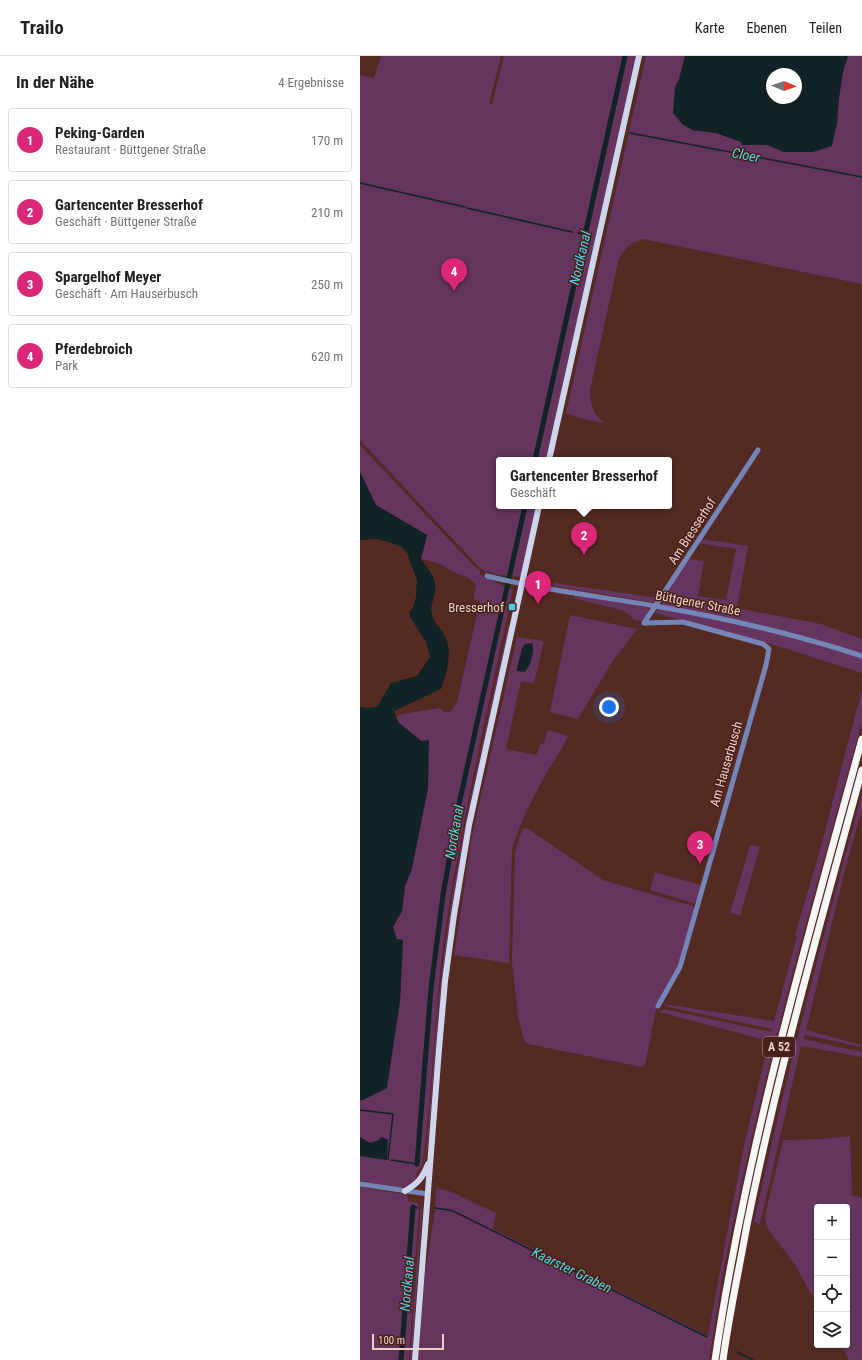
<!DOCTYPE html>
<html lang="de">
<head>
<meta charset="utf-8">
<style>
  :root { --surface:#fff; --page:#f2f2f2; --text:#202124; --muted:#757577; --line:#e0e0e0; --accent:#db2777 }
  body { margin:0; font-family:"Roboto Condensed",sans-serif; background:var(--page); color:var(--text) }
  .controls { position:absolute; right:12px; bottom:12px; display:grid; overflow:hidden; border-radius:4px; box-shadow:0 1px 3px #0004 }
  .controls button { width:36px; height:36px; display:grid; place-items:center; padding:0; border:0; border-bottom:1px solid var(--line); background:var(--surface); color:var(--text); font:20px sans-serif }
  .compass { position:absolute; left:406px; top:12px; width:36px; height:36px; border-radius:50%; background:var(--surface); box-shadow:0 1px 3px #0004; rotate:92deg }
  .scale { position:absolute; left:12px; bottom:10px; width:72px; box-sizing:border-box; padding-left:4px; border:2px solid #ebcfc9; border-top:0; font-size:11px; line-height:14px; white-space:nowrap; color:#ebcfc9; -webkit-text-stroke:3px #492018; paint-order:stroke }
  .you { position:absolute; left:249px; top:651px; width:14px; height:14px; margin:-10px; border:3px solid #fff; border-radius:50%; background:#1a73e8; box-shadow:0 0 0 6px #1a73e833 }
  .badge { display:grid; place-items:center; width:26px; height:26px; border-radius:50%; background:var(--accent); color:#fff; font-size:13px; font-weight:700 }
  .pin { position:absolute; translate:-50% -33px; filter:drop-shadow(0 1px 2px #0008) }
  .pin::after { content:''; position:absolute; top:21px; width:14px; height:12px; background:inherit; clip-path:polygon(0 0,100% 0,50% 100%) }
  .popup { position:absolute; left:136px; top:401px; width:176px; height:52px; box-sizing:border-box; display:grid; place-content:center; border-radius:4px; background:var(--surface); filter:drop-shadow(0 1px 3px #0005); font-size:13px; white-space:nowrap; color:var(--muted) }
  .popup b { font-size:15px; color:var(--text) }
  .popup::after { content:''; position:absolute; left:50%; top:100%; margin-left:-8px; border:8px solid transparent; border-top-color:var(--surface) }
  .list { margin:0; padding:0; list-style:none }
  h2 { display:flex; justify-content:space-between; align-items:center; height:52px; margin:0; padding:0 16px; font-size:17px }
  h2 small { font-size:13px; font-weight:400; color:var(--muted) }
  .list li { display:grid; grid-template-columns:26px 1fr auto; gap:12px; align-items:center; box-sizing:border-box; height:64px; margin:0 8px 8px; padding:0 8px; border:1px solid var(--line); border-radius:4px }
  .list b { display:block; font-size:15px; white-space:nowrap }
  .list p { margin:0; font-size:13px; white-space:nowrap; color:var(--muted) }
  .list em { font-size:13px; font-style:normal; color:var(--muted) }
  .icon { flex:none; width:22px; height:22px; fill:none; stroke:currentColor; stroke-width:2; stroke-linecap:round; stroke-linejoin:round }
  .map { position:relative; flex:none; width:502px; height:1304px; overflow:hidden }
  header { display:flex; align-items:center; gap:24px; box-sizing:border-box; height:56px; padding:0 20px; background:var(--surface); border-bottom:1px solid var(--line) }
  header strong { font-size:19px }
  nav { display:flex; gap:22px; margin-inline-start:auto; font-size:14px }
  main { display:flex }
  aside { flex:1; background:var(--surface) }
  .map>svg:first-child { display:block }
  .green { fill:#65345f }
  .water { fill:#122326; fill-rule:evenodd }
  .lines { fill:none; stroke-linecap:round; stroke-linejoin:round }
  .stream { stroke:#122326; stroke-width:1.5 }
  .canal { stroke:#122326; stroke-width:5 }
  .minor { stroke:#7685b8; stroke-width:5 }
  .major { stroke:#cfd6eb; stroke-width:6 }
  .highway { stroke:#f6f6f6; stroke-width:7 }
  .poi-dot { fill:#55cadf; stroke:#492018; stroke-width:1.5 }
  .labels { text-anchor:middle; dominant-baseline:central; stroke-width:3; stroke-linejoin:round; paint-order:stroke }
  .shield { fill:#492018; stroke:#ba9a94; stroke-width:1 }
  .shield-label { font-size:12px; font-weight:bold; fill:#ebcfc9 }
  .street-label { font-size:13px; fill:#ebcfc9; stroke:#492018 }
  .poi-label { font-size:13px; fill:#ebcfc9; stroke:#492018; text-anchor:end }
  .water-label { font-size:14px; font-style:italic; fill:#50d3ea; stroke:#492018 }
</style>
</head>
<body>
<header>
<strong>Trailo</strong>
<nav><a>Karte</a><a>Ebenen</a><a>Teilen</a></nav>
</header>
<main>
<aside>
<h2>In der Nähe<small>4 Ergebnisse</small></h2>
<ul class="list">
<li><span class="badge">1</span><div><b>Peking-Garden</b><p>Restaurant · Büttgener Straße</p></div><em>170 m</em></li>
<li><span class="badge">2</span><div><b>Gartencenter Bresserhof</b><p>Geschäft · Büttgener Straße</p></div><em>210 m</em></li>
<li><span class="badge">3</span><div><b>Spargelhof Meyer</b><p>Geschäft · Am Hauserbusch</p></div><em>250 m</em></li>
<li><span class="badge">4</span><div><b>Pferdebroich</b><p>Park</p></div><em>620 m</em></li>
</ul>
</aside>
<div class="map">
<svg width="502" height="1304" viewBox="0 0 502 1304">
  <rect width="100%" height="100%" fill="#552a22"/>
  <path class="green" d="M21 0H141L129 48 132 49 144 0H276L187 404H139V450H177L161 520 159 521 134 518 127 514V517L118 510 0 384V19L14 22Z
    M286 0H325L319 23 315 32 332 74 356 77 381 86 382 89H407L424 96H453L477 67 479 42 483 15 488 0H502V228L283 183C269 187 267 191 259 202L230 334C231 350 232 356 244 367L223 363 206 357Z
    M0 389 115 511 120 514V518L125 522 131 523 142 530 153 533C129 649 101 765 84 883 75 951 73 1020 65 1088L62 1109 57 1117 55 1126 49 1131H36L0 1125V1100L27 1104 22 1081 17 1085 10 1087 0 1081V1044H3L40 945 43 885 37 883 33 871 42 855 45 830 52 812 68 732 62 685 39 667 36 661 42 658 80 652 84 656H90L97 646 120 545 113 543 116 529 109 522 93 516 78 507 61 503 67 479 16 449 0 416Z
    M342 483 388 490 377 552 461 568 502 583V617L411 588 295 557C297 553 301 551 303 547 309 531 320 517 329 503L344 505 338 540 366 544 376 493 339 487Z
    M194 527 299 542 297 545 291 546 193 530Z
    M220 539 286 551 290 556 283 565 275 564 264 555 214 542 215 540Z
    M210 559 277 573 252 606 218 663 190 656Z
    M148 570 150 571 100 805 88 883 79 958 68 1088 62 1116 57 1123 63 1109 67 1088 77 958 86 882 93 835 105 768Z
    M157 581 184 585 174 627 161 625 146 693 177 699 180 687 184 688 187 674 209 680C187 716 164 753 152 793L149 907 94 899 112 780Z
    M502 633V666C451 849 398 1033 363 1219 358 1247 354 1276 349 1304H58L65 1220 75 1154 76 1132 89 1135 136 1157 133 1173 348 1280 371 1156 385 1085 409 985 299 956 304 953 411 976 412 973 318 953 308 951 304 948 414 965 437 880 435 879 460 794Z
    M502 738V753L485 814 446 974 502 989V991L445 979 443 983 502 996V1001L441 990 400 1168 394 1166C425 1022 463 880 502 738Z
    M167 772 243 824 333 850 334 853 318 910 297 948 285 1009 282 1011 168 988 164 984 158 960 152 905 155 796 160 779 163 773Z
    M390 789 400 791 380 860 370 857Z
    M295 816 341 829 337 845 333 847 290 834Z
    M490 1080 492 1139 502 1142V1304H489L481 1289H487V1151H457V1248L435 1209 408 1173 406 1167 405 1160 423 1084 461 1083Z
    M0 1131 48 1139V1145L58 1147 59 1153 49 1304H0Z
    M61 1148 62 1155 52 1304H50Z"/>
  <path class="water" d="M325 0H488L483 16 479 42 477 67 472 90 453 96H424L407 89H382L381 86 356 77 332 74 322 68 313 57 315 32 319 23ZM412 18H436V42H412Z
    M0 416 16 449 67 479 61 503C70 516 79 523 74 541 72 548 70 552 72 559 74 567 79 570 83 577 94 593 87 616 81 633L34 655 36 661 39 667 61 685 69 684 68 732 52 812 45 830 42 855 33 871 37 883 43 884 40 945 27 1032 3 1044H0V651L8 652 17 651 31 627 57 620 70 601 66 586 50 561 49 556 53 552 56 541 57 524 47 497 40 490 18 483 0 484Z
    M172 587C175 596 171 609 165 616L157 615V612L162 592 165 588Z
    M0 1081 10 1087 17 1085 22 1081 28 1084 27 1104 0 1100Z"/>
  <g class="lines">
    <path class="stream" d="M270 77 502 121
      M0 127 105 151
      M107 152 212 176
      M218 177 225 179
      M0 1054 33 1058 28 1103H27
      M31 1104 57 1108
      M53 1151 58 1152
      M75 1152 89 1154 95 1156 347 1281
      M42 1262H44
      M377 1296 393 1304"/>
    <path class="canal" d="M175 404 265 0
      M57 1108 71 932 83 839 99 748 165 450
      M41 1304 53 1151"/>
    <path class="minor" d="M127 520C182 534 239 540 295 550 365 562 434 578 502 600
      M284 567 323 566 403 588 409 593 406 609 320 911 298 950
      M284 567 398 394
      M0 1128 68 1138"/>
    <path class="major" d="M189 404 279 0
      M45 1135C57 1128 63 1122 68 1108
      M55 1304 79 993 85 925 94 859 109 769 179 450"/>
    <path class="highway" d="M355 1304C386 1093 446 888 502 683
      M363 1304C369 1259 379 1214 387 1169 418 1015 461 865 502 714"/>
  </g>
  <rect class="poi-dot" x="148" y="547" width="8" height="8" rx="2"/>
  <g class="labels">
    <rect class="shield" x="403" y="981" width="32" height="20" rx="3"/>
    <g class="shield-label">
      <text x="419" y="991">A 52</text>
    </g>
    <g class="street-label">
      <text transform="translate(332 475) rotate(-57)">Am Bresserhof</text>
      <text transform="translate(338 547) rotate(11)">Büttgener Straße</text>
      <text transform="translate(366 708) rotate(-74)">Am Hauserbusch</text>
    </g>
    <g class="poi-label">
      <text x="144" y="551">Bresserhof</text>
    </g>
    <g class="water-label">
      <text transform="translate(386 99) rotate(11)">Cloer</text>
      <text transform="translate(220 202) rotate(-77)">Nordkanal</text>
      <text transform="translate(94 776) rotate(-80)">Nordkanal</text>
      <text transform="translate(212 1214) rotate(26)">Kaarster Graben</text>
      <text transform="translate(47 1228) rotate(-85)">Nordkanal</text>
    </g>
  </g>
</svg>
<div class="controls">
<button>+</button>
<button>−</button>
<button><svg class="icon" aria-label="locate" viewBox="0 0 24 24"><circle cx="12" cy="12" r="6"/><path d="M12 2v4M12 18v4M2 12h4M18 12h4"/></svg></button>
<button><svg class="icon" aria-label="layers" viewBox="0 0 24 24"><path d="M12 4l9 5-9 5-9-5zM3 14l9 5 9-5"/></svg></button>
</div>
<svg class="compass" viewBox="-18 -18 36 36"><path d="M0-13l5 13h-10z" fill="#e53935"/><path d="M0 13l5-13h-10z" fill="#757577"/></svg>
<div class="scale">100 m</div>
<div class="you"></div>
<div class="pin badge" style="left:178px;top:548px">1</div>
<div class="pin badge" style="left:224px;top:499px">2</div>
<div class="popup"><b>Gartencenter Bresserhof</b>Geschäft</div>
<div class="pin badge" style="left:340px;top:808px">3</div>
<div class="pin badge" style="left:94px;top:235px">4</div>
</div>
</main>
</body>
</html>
